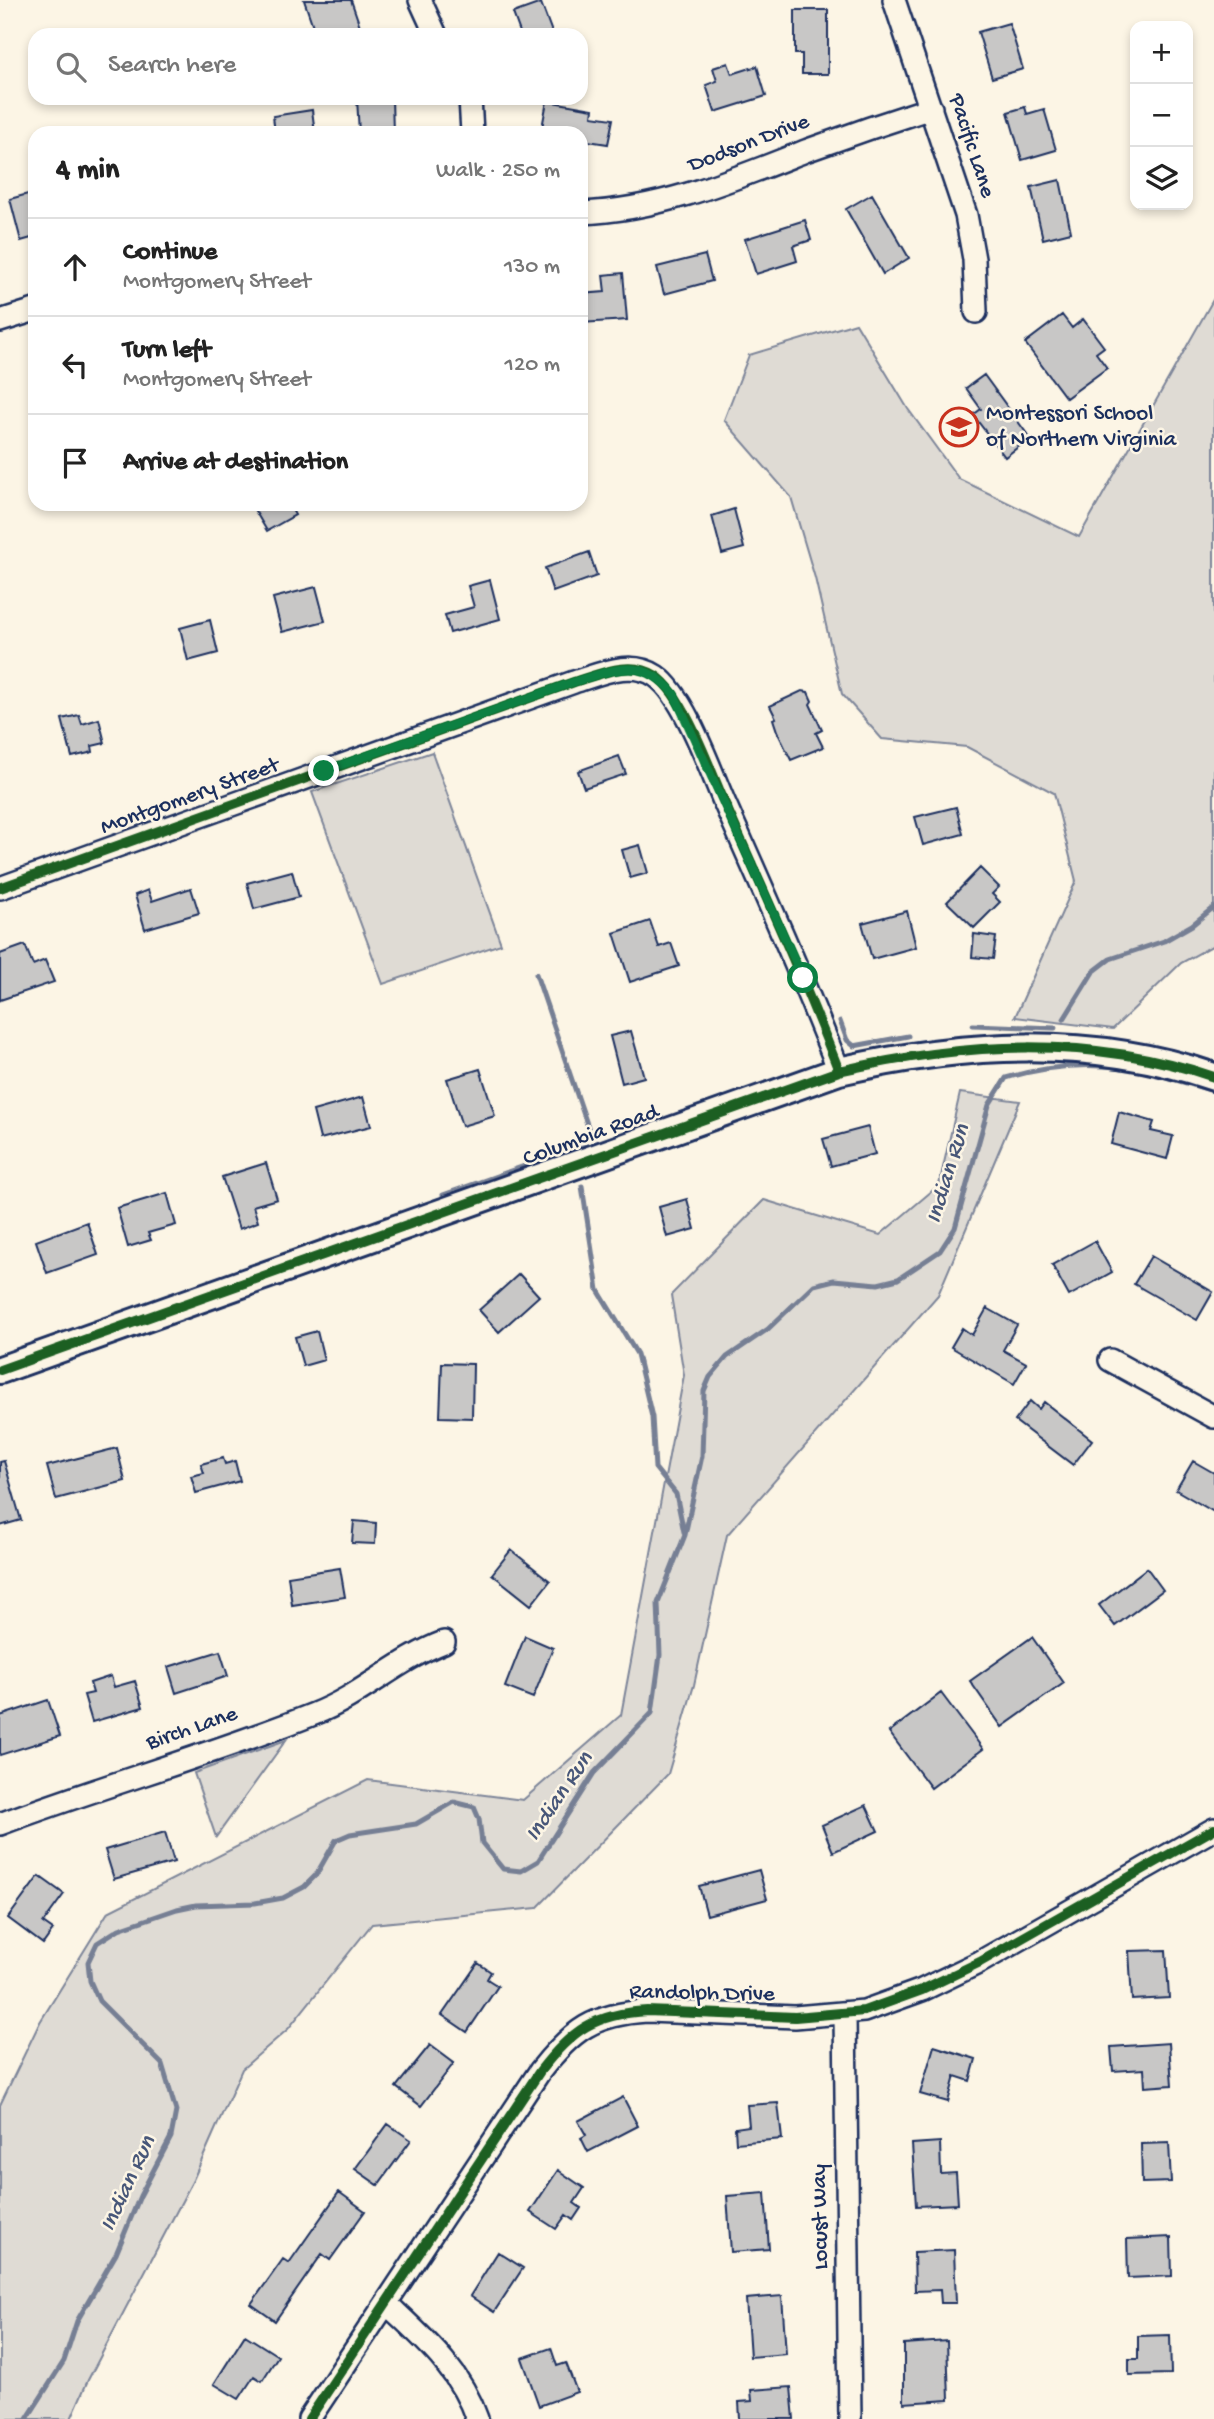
<!DOCTYPE html>
<html lang="en">
<head>
<meta charset="utf-8">
<style>
  :root { --surface:#fff; --page:#f6f6f6; --text:#222; --muted:#767676; --line:#e0e0e0 }
  body { margin:0; font-family:"Gochi Hand",sans-serif; background:var(--page); color:var(--text) }
  .controls { position:absolute; right:21px; top:21px; display:grid; overflow:hidden; border-radius:14px; box-shadow:0 4px 10px #0003 }
  .controls button { width:63px; height:63px; display:grid; place-items:center; padding:0; border:0; border-bottom:2px solid var(--line); background:var(--surface); color:var(--text); font:35px sans-serif }
  .stop { position:absolute; width:21px; height:21px; margin:-16px; border:5px solid #0b8043; border-radius:50%; background:#fff }
  .stop.end { background:#0b8043; border-color:#fff; box-shadow:0 2px 7px #0008 }
  .list { margin:0; padding:0; list-style:none }
  h2 { display:flex; justify-content:space-between; align-items:center; height:91px; margin:0; padding:0 28px; font-size:30px }
  h2 small { font-size:23px; font-weight:400; color:var(--muted) }
  .list li { display:grid; grid-template-columns:46px 1fr auto; gap:21px; align-items:center; box-sizing:border-box; height:98px; padding:0 28px; border-top:2px solid var(--line) }
  .list b { display:block; font-size:26px; white-space:nowrap }
  .list p { margin:0; font-size:23px; white-space:nowrap; color:var(--muted) }
  .list em { font-size:23px; font-style:normal; color:var(--muted) }
  .icon { flex:none; width:38px; height:38px; fill:none; stroke:currentColor; stroke-width:2; stroke-linecap:round; stroke-linejoin:round }
  .map { position:relative; flex:none; width:1214px; height:2419px; overflow:hidden }
  .search { position:absolute; background:var(--surface); box-shadow:0 4px 10px #0003; left:28px; top:28px; width:560px; height:77px; display:flex; align-items:center; gap:18px; box-sizing:border-box; padding:0 24px; border-radius:21px; color:var(--muted); font-size:26px }
  .panel { position:absolute; background:var(--surface); box-shadow:0 4px 10px #0003; left:28px; top:126px; width:560px; height:385px; border-radius:21px }
  .map>svg:first-child { display:block }
  .green { fill:#dfdbd4; stroke:#7d8599; stroke-width:2 }
  .lines { fill:none; stroke-linecap:round; stroke-linejoin:round }
  .stream { stroke:#767f94; stroke-width:5 }
  .building { fill:#c8c7c6; stroke:#1b2f5e; stroke-width:2 }
  .minor-casing { stroke:#1b2f5e; stroke-width:26 }
  .tertiary-casing { stroke:#1b2f5e; stroke-width:32 }
  .minor { stroke:#fcf5e5; stroke-width:21 }
  .tertiary { stroke:#fcf5e5; stroke-width:26 }
  .cycleway-casing { stroke:#fcf5e5; stroke-width:15 }
  .cycleway { stroke:#1b5e20; stroke-width:10 }
  .route { stroke:#0b8043; stroke-width:9 }
  .labels { text-anchor:middle; dominant-baseline:central; stroke-width:5; stroke-linejoin:round; paint-order:stroke }
  .street-label { font-size:23px; fill:#1b2f5e; stroke:#fcf5e5 }
  .poi-label { font-size:23px; fill:#1b2f5e; stroke:#fcf5e5; text-anchor:start }
  .water-label { font-size:24px; font-style:italic; fill:#485779; stroke:#fcf5e5 }
</style>
</head>
<body>
<div class="map">
<svg width="1214" height="2419" viewBox="0 0 1214 2419">
  <rect width="100%" height="100%" fill="#fcf5e5"/>
  <filter id="ink" filterUnits="userSpaceOnUse"><feTurbulence type="fractalNoise" baseFrequency=".0143" numOctaves="2"/><feDisplacementMap in="SourceGraphic" scale="14" xChannelSelector="R" yChannelSelector="G"/><feConvolveMatrix kernelMatrix="1 2 1 2 8 2 1 2 1" color-interpolation-filters="sRGB"/></filter>
  <g filter="url(#ink)">
    <path class="green" d="M1214 298V945L1181 963 1113 1029 1015 1017 1076 881 1054 793 967 747 882 739 842 694 815 578 791 497 724 420 749 355 856 323 908 409 959 479 1079 537Z
      M432 752 501 944 383 984 312 792Z
      M960 1093 1020 1101 938 1295 727 1535 694 1685 668 1774 537 1908 372 1924 288 2029 242 2069 193 2180 88 2380 71 2419H0V2105L40 2022 108 1912 368 1780 523 1800 621 1715 684 1375 671 1295 764 1200 880 1235 939 1185Z
      M286 1740 216 1837 194 1773Z"/>
    <g class="lines">
      <path class="stream" d="M536 974 589 1130
        M1064 1019 1093 972 1110 959 1164 941 1192 925 1214 907
        M840 1021 847 1040 854 1046 908 1036
        M973 1025 1055 1028
        M1159 1075 1214 1091
        M568 1151 587 1146
        M582 1186 598 1290 637 1354 652 1417 655 1468 676 1494 684 1532
        M443 1195 533 1163
        M27 2419 64 2361 77 2321 116 2254 140 2196 171 2137 176 2111 162 2064 99 2001 90 1981 88 1962 97 1943 119 1929 177 1909 196 1905 255 1903 283 1898 304 1887 316 1875 336 1840 350 1834 416 1824 454 1802 474 1807 479 1819 482 1843 503 1869 521 1871 538 1861 594 1773 652 1713 660 1655 658 1603 685 1535 702 1456 704 1391 710 1377 727 1357 768 1329 814 1285 834 1280 878 1284 898 1279 940 1251 955 1228 989 1105 1006 1078C1046 1066 1083 1062 1125 1068"/>
    </g>
    <path class="building" d="M304 0H351L363 35H316Z
      M541 3 553 35H521L513 13Z
      M795 10H828V74H802V54H795Z
      M1009 23 1023 69 992 78 978 32Z
      M728 63 732 74 757 66 766 96 715 112 706 85 717 81 713 68Z
      M357 98H392L393 133H359Z
      M547 101 593 109 592 116 613 119 608 144 581 140V133H541Z
      M1025 107 1027 114 1044 109 1056 150 1022 160 1008 112Z
      M312 110 315 133H275L273 116Z
      M1060 180 1071 232 1043 239 1031 187Z
      M35 192V237L21 241 10 199Z
      M872 194 909 258 883 274 846 209Z
      M805 220 811 240 793 246 797 261 756 274 745 239Z
      M705 255 712 281 664 294 657 267Z
      M623 273 627 320 581 323V294L605 292 603 275Z
      M1062 315 1072 328 1083 319 1104 347 1096 353 1107 368 1066 398 1025 343Z
      M984 375 1030 438 1005 457 973 415 981 409 966 388Z
      M251 504H289L295 515 267 531Z
      M734 509 744 548 722 554 712 516Z
      M589 552 597 576 553 592 545 568Z
      M490 580 500 619 450 633 445 615 474 607 468 586Z
      M316 587 325 621 282 632 273 598Z
      M210 620 218 653 188 661 180 628Z
      M802 691 808 692 812 701 810 704 822 730 816 733 823 747 791 760 777 731 773 719 776 718 770 706Z
      M79 715 82 724 99 719 105 743 92 746 93 752 72 757 62 719Z
      M619 756 626 774 584 788 578 771Z
      M956 807 963 834 923 845 915 817Z
      M640 845 648 873 630 878 622 850Z
      M980 868 999 887 992 894 1000 902 974 928 947 902Z
      M292 871 299 897 254 909 247 883Z
      M191 888 199 913 145 929 135 895 148 890 152 901Z
      M907 911 916 947 872 959 862 923Z
      M650 921 659 947 671 943 679 966 630 982 614 933Z
      M974 934 996 937 993 959 972 957Z
      M25 945 33 965 45 960 54 982 0 1000V954Z
      M631 1031 644 1077 622 1083 610 1036Z
      M480 1069 495 1116 462 1126 447 1079Z
      M363 1097 371 1126 320 1139 313 1111Z
      M1119 1112 1154 1122 1151 1131 1173 1136 1167 1159 1111 1144Z
      M868 1127 875 1154 831 1166 823 1139Z
      M266 1163 277 1199 253 1206 258 1222 239 1229 222 1177Z
      M167 1193 176 1225 148 1233 151 1240 128 1247 117 1208Z
      M687 1199 695 1229 667 1237 659 1207Z
      M87 1222 98 1255 47 1273 36 1241Z
      M1095 1241 1112 1272 1069 1296 1052 1265Z
      M1151 1256 1213 1292 1197 1320 1134 1284Z
      M519 1274 539 1296 499 1332 479 1310Z
      M987 1308 1017 1325 1003 1350 1026 1363 1014 1384 951 1347 962 1328 972 1335Z
      M317 1331 324 1360 303 1366 295 1337Z
      M442 1363 473 1364 472 1418 440 1417Z
      M1030 1401 1039 1409 1044 1402 1092 1440 1073 1465 1015 1421Z
      M117 1448 125 1481 56 1499 47 1466Z
      M223 1458 225 1464 235 1461 240 1481 196 1493 191 1476 204 1473 201 1464Z
      M4 1461 21 1520 0 1526V1462Z
      M1193 1461 1214 1473V1512L1176 1490Z
      M354 1521 376 1523 375 1544 352 1543Z
      M511 1550 550 1581 531 1605 492 1574Z
      M340 1568 345 1597 292 1605 288 1576Z
      M1147 1568 1163 1590 1115 1626 1099 1605Z
      M525 1636 553 1648 533 1698 505 1687Z
      M1032 1637 1064 1683 1002 1727 970 1681Z
      M220 1651 228 1676 176 1693 168 1667Z
      M111 1676 114 1687 135 1681 143 1707 92 1722 84 1695 93 1693 90 1683Z
      M941 1693 983 1749 931 1788 889 1732Z
      M48 1700 60 1736 0 1755V1716Z
      M866 1805 878 1831 833 1852 822 1825Z
      M165 1832 174 1862 114 1879 105 1850Z
      M759 1870 767 1899 707 1915 699 1886Z
      M39 1876 64 1894 43 1923 53 1930 43 1944 8 1918Z
      M1166 1950 1169 1998 1132 2000 1129 1951Z
      M478 1963 491 1972 487 1979 498 1986 467 2032 442 2015Z
      M1169 2043 1172 2085 1145 2087 1144 2069 1113 2071 1111 2047Z
      M430 2045 454 2063 421 2106 396 2087Z
      M934 2046 976 2059 970 2081 955 2076 948 2102 920 2094Z
      M623 2097 638 2126 588 2152 581 2138 586 2135 578 2121Z
      M778 2103 782 2139 736 2143 735 2128 749 2126 747 2105Z
      M388 2124 411 2140 378 2185 355 2169Z
      M940 2142 941 2174 956 2173 958 2204 916 2206 912 2144Z
      M1169 2143 1171 2182 1142 2183 1141 2144Z
      M558 2170 584 2188 574 2203 581 2208 573 2220 566 2215 556 2229 530 2212Z
      M339 2192 365 2211 330 2260 322 2254 275 2321 251 2304 283 2259 289 2263Z
      M765 2193 769 2249 731 2252 727 2196Z
      M1171 2237 1172 2276 1128 2278 1127 2239Z
      M954 2250 956 2303H941L940 2290 915 2291 914 2252Z
      M498 2252 523 2268 494 2312 470 2296Z
      M782 2296 786 2354 750 2357 746 2299Z
      M245 2335 278 2356 262 2381 254 2376 239 2399 214 2384Z
      M1170 2335 1171 2374 1129 2375V2359H1138V2336Z
      M947 2341 949 2400 904 2403V2344Z
      M551 2348 557 2366 566 2363 577 2392 539 2406 522 2358Z
      M791 2387 794 2419H740L739 2402 752 2401 751 2390Z"/>
    <g class="lines">
      <defs>
        <path id="minor" d="M420 0 436 35
          M894 0 966 215 974 259 976 312
          M470 98 472 133
          M581 213C662 210 734 179 808 150 849 135 890 121 931 108
          M0 321 35 310
          M0 888 574 682C600 674 631 659 656 676 685 696 711 772 726 806 765 894 804 981 839 1071
          M1110 1360 1214 1417
          M0 1824C104 1785 211 1755 314 1714 361 1696 397 1660 444 1642
          M845 2015 850 2419
          M387 2304C424 2339 460 2369 477 2419
          M309 2419 540 2071C572 2030 594 2014 647 2011L795 2017 864 2011 922 1990 980 1962 1214 1829"/>
        <path id="tertiary" d="M0 1370 839 1071C964 1042 1091 1035 1214 1077"/>
      </defs>
      <use href="#minor" class="minor-casing"/>
      <use href="#tertiary" class="tertiary-casing"/>
      <use href="#minor" class="minor"/>
      <use href="#tertiary" class="tertiary"/>
      <defs>
        <path id="cycleway" d="M0 888 574 682C600 674 631 659 656 676 685 696 711 772 726 806 765 894 804 981 839 1071
          M0 1370 839 1071C964 1042 1091 1035 1214 1077
          M309 2419 540 2071C572 2030 594 2014 647 2011L795 2017 864 2011 922 1990 980 1962 1214 1829"/>
      </defs>
      <use href="#cycleway" class="cycleway-casing"/>
      <use href="#cycleway" class="cycleway"/>
    </g>
  </g>
  <g class="lines" filter="url(#ink)">
    <path class="route" d="M324 771 574 682C615 669 643 656 674 694L803 978"/>
  </g>
  <defs>
    <symbol id="school-ring" viewBox="-11 -11 22 22"><circle r="9.5" fill="#fcf5e5" stroke="#c8321e" stroke-width="1.5"/><path d="M0-5L7-2L0 1L-7-2ZM-4 1L0 2.5L4 1V4Q0 6-4 4Z" fill="#c8321e"/></symbol>
  </defs>
  <g fill-rule="evenodd">
    <use href="#school-ring" x="937" y="405" width="44" height="44"/>
  </g>
  <g class="labels">
    <g class="street-label">
      <text transform="translate(749 144) rotate(-21)">Dodson Drive</text>
      <text transform="translate(971 146) rotate(72)">Pacific Lane</text>
      <text transform="translate(190 797) rotate(-20)">Montgomery Street</text>
      <text transform="translate(591 1136) rotate(-20)">Columbia Road</text>
      <text transform="translate(192 1729) rotate(-19)">Birch Lane</text>
      <text transform="translate(702 1994) rotate(1)">Randolph Drive</text>
      <text transform="translate(821 2217) rotate(-91)">Locust Way</text>
    </g>
    <g class="poi-label">
      <text x="986" y="414">Montessori School<tspan x="986" dy="26">of Northern Virginia</tspan></text>
    </g>
    <g class="water-label">
      <text transform="translate(949 1174) rotate(-73)">Indian Run</text>
      <text transform="translate(560 1797) rotate(-56)">Indian Run</text>
      <text transform="translate(129 2184) rotate(-65)">Indian Run</text>
    </g>
  </g>
</svg>
<div class="controls">
<button>+</button>
<button>−</button>
<button><svg class="icon" aria-label="layers" viewBox="0 0 24 24"><path d="M12 4l9 5-9 5-9-5zM3 14l9 5 9-5"/></svg></button>
</div>
<div class="stop" style="left:803px;top:978px"></div>
<div class="stop end" style="left:324px;top:771px"></div>
<div class="search"><svg class="icon" aria-label="search" viewBox="0 0 24 24"><circle cx="10" cy="10" r="6"/><path d="M15 15l6 6"/></svg>Search here</div>
<section class="panel">
<h2>4 min<small>Walk · 250 m</small></h2>
<ul class="list">
<li><svg class="icon" aria-label="ahead" viewBox="0 0 24 24"><path d="M12 20V5M6 11l6-6 6 6"/></svg><div><b>Continue</b><p>Montgomery Street</p></div><em>130 m</em></li>
<li><svg class="icon" aria-label="left" viewBox="0 0 24 24"><path d="M17 20v-9H6M10 6l-5 5 5 5"/></svg><div><b>Turn left</b><p>Montgomery Street</p></div><em>120 m</em></li>
<li><svg class="icon" aria-label="arrive" viewBox="0 0 24 24"><path d="M6 21V4h12l-3 4 3 4H6"/></svg><div><b>Arrive at destination</b></div></li>
</ul>
</section>
</div>
</body>
</html>
